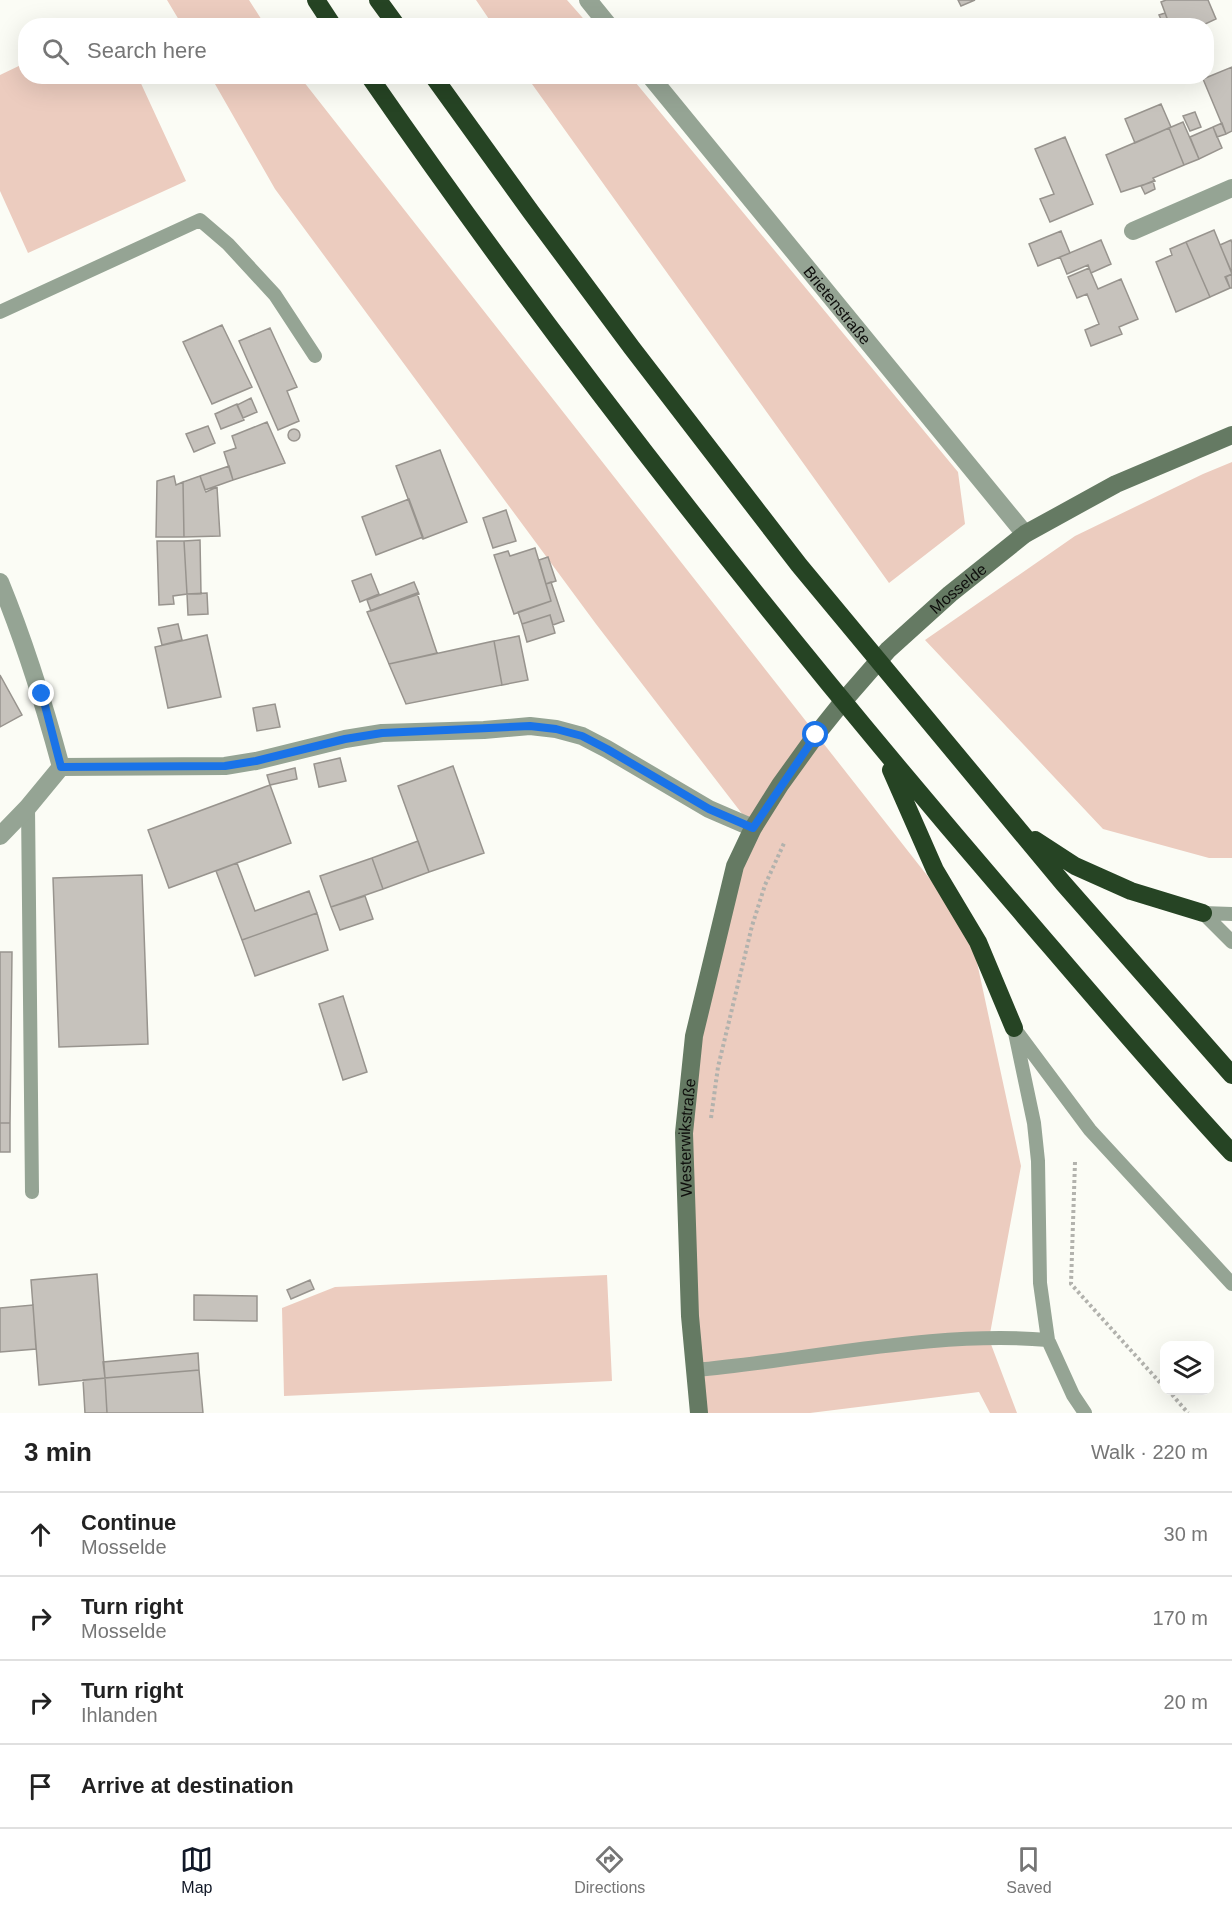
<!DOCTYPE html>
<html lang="en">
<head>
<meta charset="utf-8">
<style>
  :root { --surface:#fff; --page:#f6f6f6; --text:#222; --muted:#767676; --line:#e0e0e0; --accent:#111827 }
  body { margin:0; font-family:Helvetica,sans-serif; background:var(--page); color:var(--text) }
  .controls { position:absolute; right:18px; bottom:18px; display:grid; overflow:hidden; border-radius:12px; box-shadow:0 6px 24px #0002 }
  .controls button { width:54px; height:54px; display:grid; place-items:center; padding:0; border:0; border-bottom:2px solid var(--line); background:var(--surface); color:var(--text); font:30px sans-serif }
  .stop { position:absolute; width:18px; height:18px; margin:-14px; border:4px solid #1a73e8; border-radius:50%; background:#fff }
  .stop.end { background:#1a73e8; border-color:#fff; box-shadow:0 2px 6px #0008 }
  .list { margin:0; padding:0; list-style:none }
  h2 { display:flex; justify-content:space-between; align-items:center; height:78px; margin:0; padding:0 24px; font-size:26px }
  h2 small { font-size:20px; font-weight:400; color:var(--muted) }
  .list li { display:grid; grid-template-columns:39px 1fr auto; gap:18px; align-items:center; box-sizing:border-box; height:84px; padding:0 24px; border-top:2px solid var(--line) }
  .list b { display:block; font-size:22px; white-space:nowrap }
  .list p { margin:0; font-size:20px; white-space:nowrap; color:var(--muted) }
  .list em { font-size:20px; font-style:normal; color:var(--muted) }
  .icon { flex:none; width:33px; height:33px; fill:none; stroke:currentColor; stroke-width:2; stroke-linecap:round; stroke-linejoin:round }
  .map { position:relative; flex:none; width:1232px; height:1413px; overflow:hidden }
  .search { position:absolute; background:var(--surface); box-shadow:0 6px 24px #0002; left:18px; right:18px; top:18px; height:66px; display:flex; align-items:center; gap:15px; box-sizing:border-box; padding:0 21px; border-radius:24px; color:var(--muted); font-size:22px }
  .sheet { height:414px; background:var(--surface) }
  nav { display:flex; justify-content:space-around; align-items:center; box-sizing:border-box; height:84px; border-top:2px solid var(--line); background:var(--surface); font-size:16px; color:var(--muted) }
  nav a { display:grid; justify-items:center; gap:3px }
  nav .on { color:var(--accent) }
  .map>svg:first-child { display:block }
  .green { fill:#ecccbf }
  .building { fill:#c6c2bc; stroke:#98948e; stroke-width:1.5 }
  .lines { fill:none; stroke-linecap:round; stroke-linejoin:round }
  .path { stroke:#b2b2ad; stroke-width:4; stroke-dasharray:3 3; stroke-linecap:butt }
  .lane { stroke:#95a494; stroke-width:14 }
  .street { stroke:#95a494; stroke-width:18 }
  .secondary { stroke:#657a63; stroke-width:18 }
  .highway { stroke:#264424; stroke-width:18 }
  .route { stroke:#1a73e8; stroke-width:8 }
  .labels { text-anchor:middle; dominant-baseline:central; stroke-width:5; stroke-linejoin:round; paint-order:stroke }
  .street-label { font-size:16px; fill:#0e0e0c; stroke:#fbfcf5 }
</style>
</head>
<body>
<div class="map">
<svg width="1232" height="1413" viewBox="0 0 1232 1413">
  <rect width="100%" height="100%" fill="#fbfcf5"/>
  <path class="green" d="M167 0H249L265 25H182Z
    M476 0H567L589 25H493Z
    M25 63 26 76 138 77 186 181 28 253 0 191V75Z
    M211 77H300L970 930 1021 1166 989 1339 1017 1413H990L979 1392 810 1413H699L690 1316 694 1036 753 828 596 624 275 189Z
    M527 77H631L958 472 965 524 889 583Z
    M1232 462V858H1209L1103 829 925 640 1075 536 1203 474Z
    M607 1275 612 1381 284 1396 282 1308 335 1287Z"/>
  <path class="building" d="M958 0H975L961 6Z
    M1166 0H1208L1216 19 1201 26H1170L1161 2Z
    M1165 13 1170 26H1164L1159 15Z
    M1232 67V131L1226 134 1203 79Z
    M1161 104 1171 127 1135 143 1125 119Z
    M1195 112 1201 127 1190 131 1183 116Z
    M1183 122 1199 159 1184 165 1169 128Z
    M1222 123 1226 134 1217 137 1213 127Z
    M1213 127 1222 148 1199 159 1190 137Z
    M1169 128 1184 165 1153 178 1155 181 1121 192 1106 155Z
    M1065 137 1093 204 1050 222 1040 199 1054 194 1035 149Z
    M1153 181 1155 189 1145 194 1141 186Z
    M1214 230 1232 274 1225 277 1230 288 1210 297 1186 242Z
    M1061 231 1070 253 1038 266 1029 244Z
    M1101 240 1111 264 1091 273 1088 265 1067 274 1060 257Z
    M1231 240 1232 243V273L1220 245Z
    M1186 242 1210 297 1176 312 1156 262 1172 255 1170 249Z
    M1089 268 1098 289 1121 279 1138 319 1119 327 1122 334 1091 346 1085 330 1099 324 1087 294 1077 298 1068 277Z
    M1232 274V288H1230L1226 277Z
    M222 325 252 387 212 404 183 342Z
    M270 328 297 387 287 391 299 421 278 430 239 341Z
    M251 398 257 412 243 418 237 405Z
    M237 404 244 420 221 429 215 414Z
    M267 422 285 463 233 480 224 452 236 448 232 436Z
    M208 426 215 443 194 452 186 434Z
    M288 435a6 6 0 1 1 12 0a6 6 0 1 1-12 0Z
    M440 450 467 522 423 539 396 466Z
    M229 466 233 480 205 490 200 476Z
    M174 476 176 485 183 482 184 537H156L157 481Z
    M200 476 206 492 217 487 220 536 184 537 183 482Z
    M409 499 423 537 376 555 362 517Z
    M506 510 516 541 493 548 483 518Z
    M200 540 201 594H187L184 541Z
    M157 541H184L187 594 173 596 174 604 159 605Z
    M535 548 551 601 514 614 494 555 508 551 510 556Z
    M548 557 556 581 546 584 539 560Z
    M371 574 379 594 360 602 352 581Z
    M414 582 419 594 371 611 367 600Z
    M551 582 564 621 553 625 550 615 522 624 518 612 551 601 546 584Z
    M207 593 208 614 188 615 187 594Z
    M417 593 437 653 389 664 367 612Z
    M550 615 555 633 527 642 522 624Z
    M178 624 182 640 162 645 158 628Z
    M207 635 221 697 168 708 155 647Z
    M519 636 528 680 502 685 494 641Z
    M494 641 502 685 406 704 389 664Z
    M0 675 22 715 0 727Z
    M275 704 280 727 257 731 253 708Z
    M340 758 346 781 319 787 314 764Z
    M453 766 484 853 429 872 398 786Z
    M295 768 297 779 270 785 267 775Z
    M270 785 291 843 169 888 148 830Z
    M418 841 429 872 383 889 372 858Z
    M372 858 383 889 331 907 320 876Z
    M237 863 255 911 309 891 317 913 242 940 216 871Z
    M142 875 148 1044 59 1047 53 878Z
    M365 896 373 919 340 930 331 907Z
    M317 913 328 950 255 976 242 940Z
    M0 952H12L10 1123H0Z
    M343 996 367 1072 343 1080 319 1004Z
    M0 1123H10V1152H0Z
    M97 1274 105 1378 39 1385 31 1280Z
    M310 1280 314 1289 291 1299 287 1290Z
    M194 1295 257 1296V1321L194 1320Z
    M33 1305 36 1349 0 1352V1308Z
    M198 1353 199 1370 105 1378 103 1362Z
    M199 1370 203 1413H107L105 1378Z
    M105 1378 107 1413H85L83 1380Z"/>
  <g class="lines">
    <path class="path" d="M711 1118 718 1067 752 926 765 885 785 841
      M1075 1162 1071 1284 1164 1387
      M1168 1390 1188 1413"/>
    <path class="lane" d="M0 312 200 220 228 244 275 295 315 356
      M28 807 32 1192
      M1203 913 1232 942
      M1203 913 1232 914
      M1014 1028 1034 1123 1038 1161 1040 1283 1048 1340 1073 1395 1085 1413
      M1017 1032 1090 1130 1232 1284
      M695 1370C810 1360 934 1330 1048 1340"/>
    <g class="street">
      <path d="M588 0 609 26"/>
      <path id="s1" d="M650 76 1025 534"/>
      <path d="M1133 231 1232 188"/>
      <path d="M0 582C25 643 44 704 61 767"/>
      <path d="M61 767 225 766 256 761 345 739 382 733 484 730 530 726 556 729 582 736 607 749 709 809 753 828"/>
      <path d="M0 836 28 807 61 767"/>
    </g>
    <path class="secondary" id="s2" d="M699 1413 690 1316 684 1133 694 1036 735 866 753 828 780 785 816 735 840 705 888 650 950 594 1025 534 1116 484 1232 435"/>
    <path class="highway" d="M316 0 333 26
      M378 0 397 26
      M369 76C567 362 782 634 1008 897 1082 983 1155 1070 1232 1153
      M433 76 531 212 632 348 799 565 1063 883 1232 1075
      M891 770 935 870 978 942 1014 1028
      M1035 840 1075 866 1131 891 1203 913"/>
  </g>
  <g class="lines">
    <path class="route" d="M42 694 61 767 225 766 256 761 345 739 382 733 530 726 556 729 582 736 607 749 709 809 753 828 816 735"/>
  </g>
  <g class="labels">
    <g class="street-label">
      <text stroke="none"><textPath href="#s1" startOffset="296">Brietenstraße</textPath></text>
      <text stroke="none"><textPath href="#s2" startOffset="912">Mosselde</textPath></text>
      <text stroke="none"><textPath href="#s2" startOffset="276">Westerwikstraße</textPath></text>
    </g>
  </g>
</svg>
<div class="controls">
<button><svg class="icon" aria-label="layers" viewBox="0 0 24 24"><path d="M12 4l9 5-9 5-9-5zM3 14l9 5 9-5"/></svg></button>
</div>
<div class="stop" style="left:816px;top:735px"></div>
<div class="stop end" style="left:42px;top:694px"></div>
<div class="search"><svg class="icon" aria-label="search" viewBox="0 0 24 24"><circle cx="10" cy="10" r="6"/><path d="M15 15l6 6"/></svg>Search here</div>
</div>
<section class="sheet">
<h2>3 min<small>Walk · 220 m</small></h2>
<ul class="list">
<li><svg class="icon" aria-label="ahead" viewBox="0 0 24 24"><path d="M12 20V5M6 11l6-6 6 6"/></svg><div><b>Continue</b><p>Mosselde</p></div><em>30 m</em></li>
<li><svg class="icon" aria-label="right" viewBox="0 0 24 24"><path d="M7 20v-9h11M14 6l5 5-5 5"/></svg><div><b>Turn right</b><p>Mosselde</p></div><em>170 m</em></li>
<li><svg class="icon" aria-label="right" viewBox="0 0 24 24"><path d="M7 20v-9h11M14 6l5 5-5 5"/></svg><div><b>Turn right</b><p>Ihlanden</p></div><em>20 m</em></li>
<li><svg class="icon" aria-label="arrive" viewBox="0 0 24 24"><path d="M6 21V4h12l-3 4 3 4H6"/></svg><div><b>Arrive at destination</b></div></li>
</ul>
</section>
<nav>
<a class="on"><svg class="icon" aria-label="map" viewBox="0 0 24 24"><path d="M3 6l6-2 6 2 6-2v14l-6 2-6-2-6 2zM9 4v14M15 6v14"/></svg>Map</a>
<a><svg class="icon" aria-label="directions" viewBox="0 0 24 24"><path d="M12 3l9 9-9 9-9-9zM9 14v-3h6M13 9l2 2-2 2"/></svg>Directions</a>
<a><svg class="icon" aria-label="saved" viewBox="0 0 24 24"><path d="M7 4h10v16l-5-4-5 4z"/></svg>Saved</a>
</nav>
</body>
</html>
